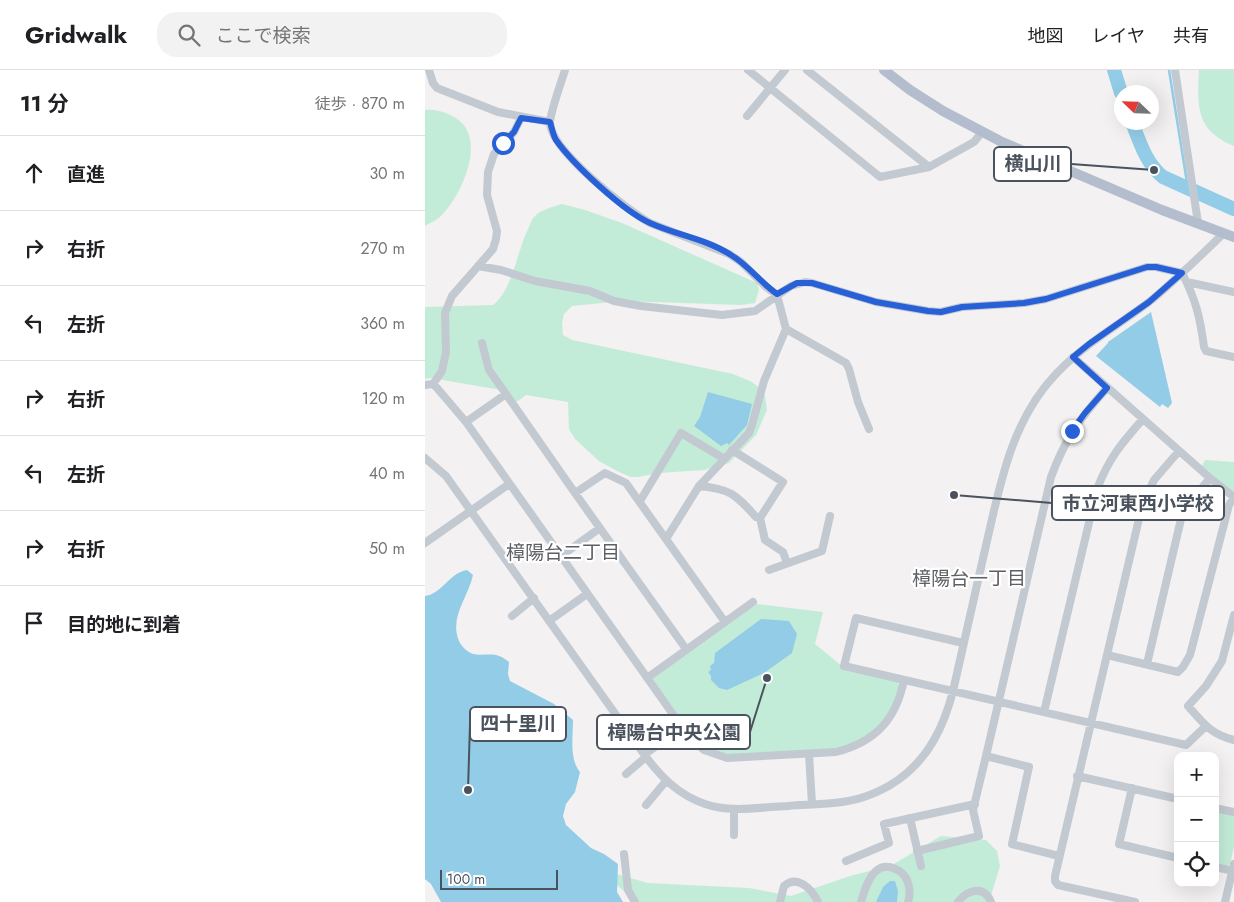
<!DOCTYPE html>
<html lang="ja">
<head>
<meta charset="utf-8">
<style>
  :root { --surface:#fff; --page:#f2f2f2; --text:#202124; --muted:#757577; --line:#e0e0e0 }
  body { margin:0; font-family:Jost,"Noto Sans JP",sans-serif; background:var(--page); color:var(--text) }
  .controls { position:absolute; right:15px; bottom:15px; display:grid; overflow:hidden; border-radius:10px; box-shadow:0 5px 20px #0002 }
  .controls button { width:45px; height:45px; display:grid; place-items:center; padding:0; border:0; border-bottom:1px solid var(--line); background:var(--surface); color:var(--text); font:25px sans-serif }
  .compass { position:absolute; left:689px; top:15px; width:45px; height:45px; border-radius:50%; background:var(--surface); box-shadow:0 5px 20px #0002; rotate:293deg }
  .scale { position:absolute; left:15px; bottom:12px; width:118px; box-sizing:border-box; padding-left:5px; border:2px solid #4a525d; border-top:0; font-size:14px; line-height:18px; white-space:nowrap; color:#4a525d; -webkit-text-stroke:4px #fff; paint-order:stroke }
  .stop { position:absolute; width:15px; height:15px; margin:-11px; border:4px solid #2760d7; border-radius:50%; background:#fff }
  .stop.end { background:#2760d7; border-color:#fff; box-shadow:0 1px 5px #0008 }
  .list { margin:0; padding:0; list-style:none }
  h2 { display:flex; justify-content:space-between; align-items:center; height:65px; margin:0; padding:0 20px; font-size:21px }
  h2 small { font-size:16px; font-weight:400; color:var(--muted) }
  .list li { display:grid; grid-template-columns:32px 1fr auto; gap:15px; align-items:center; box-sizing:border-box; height:75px; padding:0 20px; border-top:1px solid var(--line) }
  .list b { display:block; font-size:19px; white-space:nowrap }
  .list em { font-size:16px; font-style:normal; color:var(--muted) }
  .icon { flex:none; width:28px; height:28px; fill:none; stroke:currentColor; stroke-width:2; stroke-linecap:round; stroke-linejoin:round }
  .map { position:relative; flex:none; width:809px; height:832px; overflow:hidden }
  header { display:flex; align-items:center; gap:30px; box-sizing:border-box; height:70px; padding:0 25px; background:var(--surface); border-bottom:1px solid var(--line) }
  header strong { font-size:24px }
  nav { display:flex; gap:28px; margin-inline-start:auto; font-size:18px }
  .search { width:350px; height:45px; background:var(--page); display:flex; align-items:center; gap:12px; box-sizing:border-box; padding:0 18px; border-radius:20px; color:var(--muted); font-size:19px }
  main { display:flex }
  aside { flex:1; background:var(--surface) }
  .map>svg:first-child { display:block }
  .green { fill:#c3ecd8 }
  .water { fill:#93cce6 }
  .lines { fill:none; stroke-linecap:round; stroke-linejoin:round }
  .stream { stroke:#93cce6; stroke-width:2.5 }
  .river { stroke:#93cce6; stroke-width:14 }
  .minor { stroke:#c2c9d1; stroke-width:8 }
  .major { stroke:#b3bdcd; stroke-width:10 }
  .route { stroke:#2760d7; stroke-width:6 }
  .labels { text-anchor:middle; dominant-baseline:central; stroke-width:4.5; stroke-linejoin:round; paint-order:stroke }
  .neighbourhood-label { font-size:19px; fill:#5e6065; stroke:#fff }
  .leader { fill:none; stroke:#4a525d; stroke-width:2 }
  .callout-dot { fill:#4a525d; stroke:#fff; stroke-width:2 }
  .callout { fill:#fff; stroke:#4a525d; stroke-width:2 }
  .callout-label { font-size:19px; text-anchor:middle; font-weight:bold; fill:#4a525d }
</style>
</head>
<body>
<header>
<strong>Gridwalk</strong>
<div class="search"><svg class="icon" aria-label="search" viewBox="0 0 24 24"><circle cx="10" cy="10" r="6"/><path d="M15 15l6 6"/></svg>ここで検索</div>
<nav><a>地図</a><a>レイヤ</a><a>共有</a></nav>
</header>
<main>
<aside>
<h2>11 分<small>徒歩 · 870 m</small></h2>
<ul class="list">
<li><svg class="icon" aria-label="ahead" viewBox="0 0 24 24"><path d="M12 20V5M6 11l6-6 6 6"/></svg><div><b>直進</b></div><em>30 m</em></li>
<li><svg class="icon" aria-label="right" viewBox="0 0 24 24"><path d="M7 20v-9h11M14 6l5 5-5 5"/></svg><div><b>右折</b></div><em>270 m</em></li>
<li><svg class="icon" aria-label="left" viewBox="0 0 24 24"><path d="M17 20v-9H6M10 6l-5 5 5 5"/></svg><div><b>左折</b></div><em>360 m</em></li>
<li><svg class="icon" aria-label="right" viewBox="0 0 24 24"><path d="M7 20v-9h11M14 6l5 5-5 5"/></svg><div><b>右折</b></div><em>120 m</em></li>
<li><svg class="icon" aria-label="left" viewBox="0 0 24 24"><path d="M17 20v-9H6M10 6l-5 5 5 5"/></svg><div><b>左折</b></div><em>40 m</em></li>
<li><svg class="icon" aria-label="right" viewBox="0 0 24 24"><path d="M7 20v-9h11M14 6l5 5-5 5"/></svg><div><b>右折</b></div><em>50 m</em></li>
<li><svg class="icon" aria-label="arrive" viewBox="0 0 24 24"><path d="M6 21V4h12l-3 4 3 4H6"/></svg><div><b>目的地に到着</b></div></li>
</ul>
</aside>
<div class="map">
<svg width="809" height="832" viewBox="0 0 809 832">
  <rect width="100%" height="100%" fill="#f3f1f1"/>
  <path class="green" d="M774 0H809V76C771 60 772 38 774 0Z
    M0 40C11 39 20 42 29 47 64 66 37 125 16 146 12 150 5 153 0 156Z
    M137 134 160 140 197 153 332 213 334 220 330 233 316 235 197 231 147 236 139 244 137 253 138 265 147 270 308 304 327 312 336 319 340 326 342 340 331 365 304 393 279 400 234 403 213 407H206L194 402 174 391 150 369 144 359 143 332 101 325 93 331H89L82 321 6 308 0 309V237L68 235C88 220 92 180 104 157 105 154 107 149 109 147 116 139 128 137 137 134Z
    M780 390 809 392V423L777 396Z
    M332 534 398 542 390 574 423 601 473 612 474 616C465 651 444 671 409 679L304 685 281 677 270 668 228 610V607Z
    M790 741 809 745V777L805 794 802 796 790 793Z
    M516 766 561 770 572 781 575 796 564 832H211L174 799 223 813 324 818 366 826 425 806 467 795Z"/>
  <path class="water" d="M726 242 747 333 743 338 737 334 735 337 671 286 683 273V272Z
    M283 322 327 334 322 355 304 375 302 373 296 376 269 356 275 347Z
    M42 500 48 505C43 528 24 547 34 571 37 577 42 582 48 584 56 586 68 583 74 586 78 587 81 590 84 592L83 604 85 611 129 634 148 650C148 667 144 689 155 702L150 722 141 734 138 746 141 755 166 778 179 784 193 794 192 822 198 832H16L6 814 0 809V526C17 524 24 503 42 500Z
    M336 549 364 551 372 564 367 583 339 603 302 620 294 618 286 610V606L283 602 286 600 285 596 289 593 290 583Z
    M465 811H470L473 821 472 832H451L458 817Z"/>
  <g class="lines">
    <path class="stream" d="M744 0 763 119"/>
    <path class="river" d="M689 0 696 23
      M707 52C715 73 721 93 738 107L809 139"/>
    <path class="minor" d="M4 0 8 13 12 18 73 42 125 52
      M140 0C136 13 126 40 125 52 124 79 202 140 225 153L304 184 316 192 340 216 352 225 361 259 421 293 424 299 433 332 444 359
      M323 0 455 107 504 97 549 72 557 62
      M382 0 504 97
      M750 0 773 153
      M322 46 360 0
      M53 196 76 200 110 211 165 221 189 231 216 236 297 245 330 241 366 216 380 212 387 213 451 232 503 241 515 242 537 237 599 233 621 229 722 197H731L757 203C771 230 775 247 779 277L781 281 809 287
      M762 212 809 222
      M57 273 64 300 81 324
      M648 287 785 408 809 427
      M8 314 17 301 21 282 20 243 27 226 68 179 71 169 72 161 62 125 63 102 69 84 89 62 96 48
      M0 315 8 314 12 318 41 352 257 657 264 667 279 680 302 688 411 682C450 672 471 650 479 610
      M41 352 81 324 150 423 180 403 201 413 300 552
      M0 388 21 406 221 687C237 708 254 725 280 734 306 743 336 737 363 736 388 734 415 735 439 727 451 723 463 717 473 710 504 688 519 656 528 621 538 575 549 530 559 484 574 421 584 353 631 304 658 275 692 256 724 232 750 211 775 186 799 163
      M274 416C306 419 310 424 331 447L335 448 358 412 307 380
      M150 423 261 579
      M215 431 256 363 298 388
      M335 448 340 470 358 482 362 493
      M241 469 274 416 324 363 327 355 339 311 361 259
      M0 473 84 414
      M136 486 175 458
      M344 500 397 481 405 446
      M809 545 797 591 781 616 763 636C778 653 785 664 809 670
      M87 546 109 528
      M124 551 162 524
      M538 573 431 548 419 596 761 675 781 656
      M682 585 753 602 758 597 765 585 804 435 809 427
      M722 594 756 449 761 437 785 408
      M222 608 328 532
      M619 642 672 419C684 388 696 374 718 349
      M384 684 387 734
      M219 685 257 657
      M201 704 221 687
      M652 706 753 729
      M707 718 694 774 753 788
      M221 735 241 711
      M790 738 809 742
      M485 748 496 796
      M309 765V739
      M492 781 554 766 548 740 561 686
      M199 784 203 820 210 832
      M634 786 587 774 604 697 561 686 626 407C640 369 655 348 682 318
      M421 791 464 773 459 754 550 734
      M790 797 809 801
      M355 832 359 816C372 804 387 819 393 832
      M436 832C439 822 443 808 451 801 462 791 480 801 483 813 485 819 485 826 483 832
      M533 832C543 819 559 815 566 832
      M710 832 633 815 630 811V806L717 436 729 410 754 381
      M800 832 809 794"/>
    <path class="major" d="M459 0 485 20 518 41 575 71 737 140 809 167"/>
  </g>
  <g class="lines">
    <path class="route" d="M78 73 89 62 96 48 125 52C127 58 128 65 131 70 148 94 198 141 225 153 251 165 282 169 306 185 323 195 335 212 352 224L372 213H387L451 232 503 241 516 242 537 237 599 233 621 229 722 197H731L757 203 724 232 664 274 648 287 682 318 660 343 647 361"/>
  </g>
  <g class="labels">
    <g class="neighbourhood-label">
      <text x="138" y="482">樟陽台二丁目</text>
      <text x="544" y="508">樟陽台一丁目</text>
    </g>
  </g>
  <path class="leader" d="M729 100L646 94M529 425L627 433M43 720L45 654M342 608L325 662"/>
  <g class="callout-dot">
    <circle cx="729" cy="100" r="5"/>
    <circle cx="529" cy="425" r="5"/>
    <circle cx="43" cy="720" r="5"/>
    <circle cx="342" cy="608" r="5"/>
  </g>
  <g class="callout">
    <rect x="569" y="77" width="77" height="34" rx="5"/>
    <rect x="627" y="416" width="172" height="34" rx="5"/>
    <rect x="45" y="637" width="96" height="34" rx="5"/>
    <rect x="172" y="645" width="153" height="34" rx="5"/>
  </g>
  <g class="callout-label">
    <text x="608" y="100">横山川</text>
    <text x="713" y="440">市立河東西小学校</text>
    <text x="93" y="660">四十里川</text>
    <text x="249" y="669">樟陽台中央公園</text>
  </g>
</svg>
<div class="controls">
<button>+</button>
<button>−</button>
<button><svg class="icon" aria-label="locate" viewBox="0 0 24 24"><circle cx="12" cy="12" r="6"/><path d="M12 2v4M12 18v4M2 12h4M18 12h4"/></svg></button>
</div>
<svg class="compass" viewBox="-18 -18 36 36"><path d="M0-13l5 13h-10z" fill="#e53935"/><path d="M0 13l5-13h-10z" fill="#757577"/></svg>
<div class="scale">100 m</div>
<div class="stop" style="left:78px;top:73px"></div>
<div class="stop end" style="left:647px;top:361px"></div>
</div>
</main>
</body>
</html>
